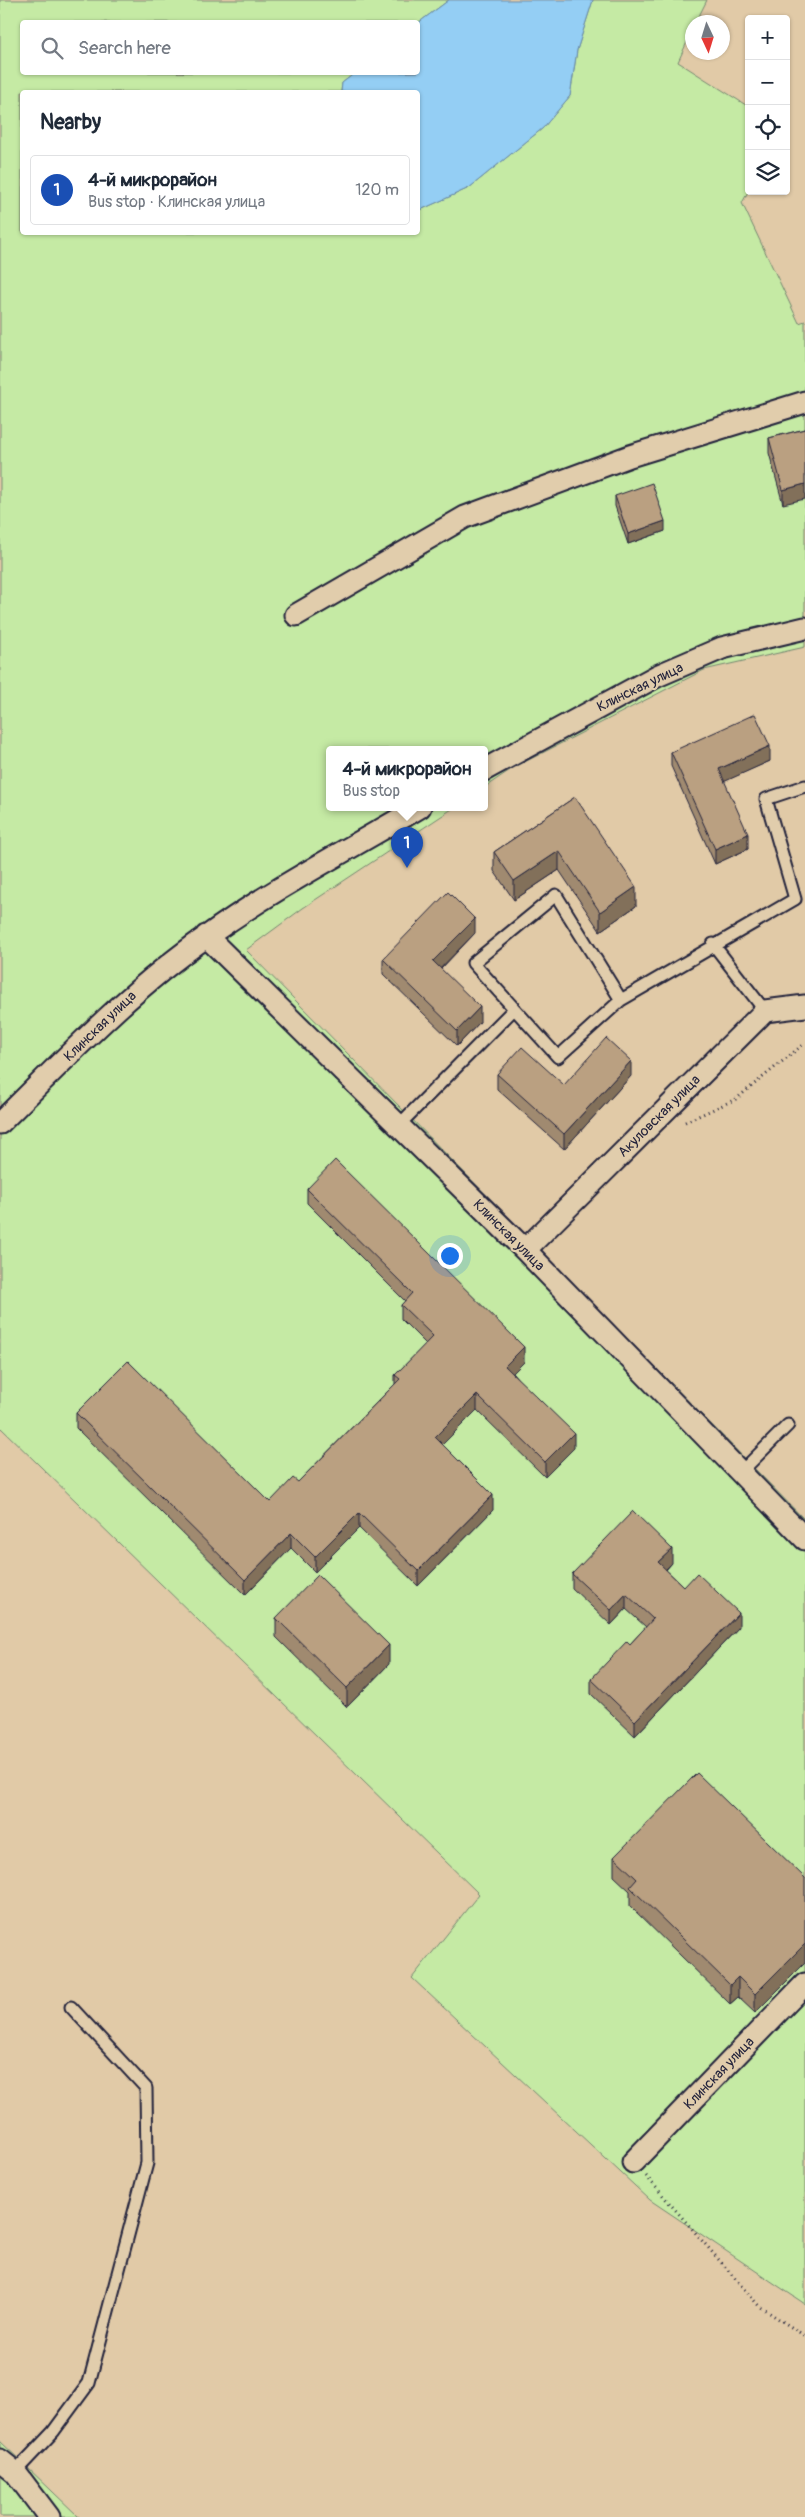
<!DOCTYPE html>
<html lang="en">
<head>
<meta charset="utf-8">
<style>
  :root { --surface:#fff; --page:#f6f6f7; --text:#1f2937; --muted:#747a83; --line:#e0e1e3; --accent:#c8321e }
  body { margin:0; font-family:Pangolin,sans-serif; background:var(--page); color:var(--text) }
  .controls { position:absolute; right:15px; top:15px; display:grid; overflow:hidden; border-radius:5px; box-shadow:0 1px 4px #0004 }
  .controls button { width:45px; height:45px; display:grid; place-items:center; padding:0; border:0; border-bottom:1px solid var(--line); background:var(--surface); color:var(--text); font:25px sans-serif }
  .compass { position:absolute; left:685px; top:15px; width:45px; height:45px; border-radius:50%; background:var(--surface); box-shadow:0 1px 4px #0004; rotate:176deg }
  .you { position:absolute; left:449px; top:1255px; width:18px; height:18px; margin:-12px; border:4px solid #fff; border-radius:50%; background:#1a73e8; box-shadow:0 0 0 8px #1a73e833 }
  .badge { display:grid; place-items:center; width:32px; height:32px; border-radius:50%; background:var(--accent); color:#fff; font-size:16px; font-weight:700 }
  .pin { position:absolute; translate:-50% -41px; filter:drop-shadow(0 1px 2px #0008) }
  .pin::after { content:''; position:absolute; top:26px; width:18px; height:15px; background:inherit; clip-path:polygon(0 0,100% 0,50% 100%) }
  .popup { position:absolute; left:326px; top:746px; width:162px; height:65px; box-sizing:border-box; display:grid; place-content:center; border-radius:5px; background:var(--surface); filter:drop-shadow(0 1px 4px #0005); font-size:16px; white-space:nowrap; color:var(--muted) }
  .popup b { font-size:19px; color:var(--text) }
  .popup::after { content:''; position:absolute; left:50%; top:100%; margin-left:-10px; border:10px solid transparent; border-top-color:var(--surface) }
  .list { margin:0; padding:0; list-style:none }
  h2 { display:flex; justify-content:space-between; align-items:center; height:65px; margin:0; padding:0 20px; font-size:21px }
  h2 small { font-size:16px; font-weight:400; color:var(--muted) }
  .list li { display:grid; grid-template-columns:32px 1fr auto; gap:15px; align-items:center; box-sizing:border-box; height:70px; margin:0 10px 10px; padding:0 10px; border:1px solid var(--line); border-radius:5px }
  .list b { display:block; font-size:19px; white-space:nowrap }
  .list p { margin:0; font-size:16px; white-space:nowrap; color:var(--muted) }
  .list em { font-size:16px; font-style:normal; color:var(--muted) }
  .icon { flex:none; width:28px; height:28px; fill:none; stroke:currentColor; stroke-width:2; stroke-linecap:round; stroke-linejoin:round }
  .map { position:relative; flex:none; width:805px; height:2517px; overflow:hidden }
  .search { position:absolute; background:var(--surface); box-shadow:0 1px 4px #0004; left:20px; top:20px; width:400px; height:55px; display:flex; align-items:center; gap:12px; box-sizing:border-box; padding:0 18px; border-radius:5px; color:var(--muted); font-size:19px }
  .panel { position:absolute; background:var(--surface); box-shadow:0 1px 4px #0004; left:20px; top:90px; width:400px; height:145px; border-radius:5px }
  .map>svg:first-child { display:block }
  .green { fill:#c5eaa4; stroke:#748670 }
  .water { fill:#94cef4; stroke:#6689aa }
  .lines { fill:none; stroke-linecap:round; stroke-linejoin:round }
  .service-casing { stroke:#22223b; stroke-width:15 }
  .minor-casing { stroke:#22223b; stroke-width:25 }
  .path { stroke:#22223b; stroke-width:3; stroke-dasharray:1 4; stroke-linecap:butt }
  .service { stroke:#e1cdac; stroke-width:11 }
  .minor { stroke:#e1cdac; stroke-width:21 }
  .wall { fill:#a08a6f; stroke:#22223b }
  .shaded-wall { fill:#82705a; stroke:#22223b }
  .building { fill:#baa081; stroke:#22223b }
  .labels { text-anchor:middle; dominant-baseline:central; stroke-width:4.5; stroke-linejoin:round; paint-order:stroke }
  .street-label { font-size:14px; fill:#22223b; stroke:#e1cdac }
</style>
</head>
<body>
<div class="map">
<svg width="805" height="2517" viewBox="0 0 805 2517">
  <rect width="100%" height="100%" fill="#e1caa7"/>
  <filter id="ink" filterUnits="userSpaceOnUse"><feTurbulence type="fractalNoise" baseFrequency=".02" numOctaves="2"/><feDisplacementMap in="SourceGraphic" scale="10" xChannelSelector="R" yChannelSelector="G"/><feConvolveMatrix kernelMatrix="1 2 1 2 8 2 1 2 1" color-interpolation-filters="sRGB"/></filter>
  <g filter="url(#ink)">
    <path class="green" d="M0 0H449L418 23 22 22V72L355 73 342 83 341 92H22V232H418V211L469 188 543 128 570 96 577 50 593 0H707L696 22H692V31L678 62 749 107V190L742 203 799 323 805 321V647L704 670 513 768 485 787 484 749H330V807H455L303 908 246 950 805 1520V2304L650 2200 412 1978 479 1894 0 1427Z
      M0 2441 79 2517H0Z"/>
    <path class="water" d="M449 0H593L577 50 570 96 543 128 469 188 418 211V92H341L342 83 355 73 418 72V23Z"/>
    <g class="lines">
      <defs>
        <path id="service" d="M713 944 765 1011
          M621 1000 556 895 473 963 558 1057 621 1000 795 899 766 799 805 786
          M398 1126 514 1009
          M740 1473 788 1425
          M15 2472 53 2432 89 2383 147 2163 146 2088 71 2007"/>
        <path id="minor" d="M296 615 465 517 630 456 805 402
          M484 770 657 676 722 648 805 628
          M206 936 525 1250 805 1539
          M0 1123C66 1058 130 990 206 937 274 888 348 850 420 807
          M525 1250 765 1011 805 1006
          M633 2162 805 1984
          M0 2460 15 2472 49 2517"/>
      </defs>
      <use href="#service" class="service-casing"/>
      <use href="#minor" class="minor-casing"/>
      <path class="path" d="M685 1122 736 1099 805 1043
        M646 2176 759 2306 805 2336"/>
      <use href="#service" class="service"/>
      <use href="#minor" class="minor"/>
    </g>
    <path class="wall" d="M805 429 783 504 769 453V438Z
      M615 496 665 531 628 544 615 506Z
      M671 752 770 761 724 781 748 849 715 864 671 766Z
      M575 797 636 906 600 931 559 870 514 900 494 871V852Z
      M475 933 441 969 480 1022 457 1046 383 974V959Z
      M497 1074 564 1085 631 1076 564 1149 497 1089Z
      M307 1189 524 1362 513 1373 574 1448 545 1477 477 1410 442 1444 493 1510 418 1586 359 1528 315 1572 291 1548 245 1595 76 1428V1413L270 1502 298 1482 395 1384V1375L426 1344 401 1319V1305L405 1301 307 1203Z
      M672 1563 666 1570 684 1587 739 1627 635 1736 591 1694V1679L630 1644 646 1627 626 1609 611 1625 572 1588V1574Z
      M276 1618 389 1664 347 1707 276 1637Z
      M614 1857 805 1878 755 2013 738 1997 730 2004 630 1906V1891L614 1876Z"/>
    <path class="shaded-wall" d="M805 484V499L783 504V490Z
      M665 521V531L628 544V534Z
      M770 746V761L719 784V769Z
      M748 834V849L715 864V849Z
      M559 851V870L514 900V881Z
      M636 887V906L600 931V912Z
      M475 919V933L433 976V961Z
      M480 1007V1022L457 1046V1031Z
      M631 1061V1076L564 1149V1134Z
      M524 1347V1362L505 1381V1366Z
      M477 1395V1410L435 1452V1437Z
      M574 1433V1448L545 1477V1462Z
      M493 1495V1510L418 1586V1571Z
      M359 1513V1528L315 1572V1557Z
      M291 1533V1548L245 1595V1580Z
      M672 1549V1563L658 1577V1562Z
      M626 1594V1609L611 1625V1610Z
      M739 1613V1627L635 1736V1721Z
      M389 1645V1664L347 1707V1688Z
      M805 1944V1963L755 2013V1994Z
      M738 1977V1997L730 2004V1985Z"/>
    <path class="building" d="M805 429V484L783 490 769 438Z
      M652 483 665 521 628 534 615 496Z
      M755 714 770 746 719 769 748 834 715 849 671 752Z
      M575 797 636 887 600 912 559 851 514 881 494 852Z
      M448 892 475 919 433 961 480 1007 457 1031 383 959Z
      M606 1038 631 1061 564 1134 497 1074 522 1047 564 1085Z
      M335 1160 524 1347 505 1366 574 1433 545 1462 477 1395 435 1437 493 1495 418 1571 359 1513 315 1557 291 1533 245 1580 76 1413 128 1361 270 1502 293 1478 298 1482 400 1379 395 1375 433 1336 401 1305 412 1293 307 1189Z
      M633 1511 672 1549 658 1562 684 1587 697 1573 739 1613 635 1721 591 1679 627 1641 630 1644 653 1619 626 1594 611 1610 572 1574Z
      M318 1575 389 1645 347 1688 276 1618Z
      M697 1773 805 1878V1944L755 1994 738 1977 730 1985 630 1887 637 1879 614 1857Z"/>
  </g>
  <g class="labels">
    <g class="street-label">
      <text transform="translate(640 687) rotate(-26)">Клинская улица</text>
      <text transform="translate(100 1026) rotate(-44)">Клинская улица</text>
      <text transform="translate(659 1116) rotate(-45)">Акуловская улица</text>
      <text transform="translate(509 1235) rotate(45)">Клинская улица</text>
      <text transform="translate(719 2073) rotate(-46)">Клинская улица</text>
    </g>
  </g>
</svg>
<div class="controls">
<button>+</button>
<button>−</button>
<button><svg class="icon" aria-label="locate" viewBox="0 0 24 24"><circle cx="12" cy="12" r="6"/><path d="M12 2v4M12 18v4M2 12h4M18 12h4"/></svg></button>
<button><svg class="icon" aria-label="layers" viewBox="0 0 24 24"><path d="M12 4l9 5-9 5-9-5zM3 14l9 5 9-5"/></svg></button>
</div>
<svg class="compass" viewBox="-18 -18 36 36"><path d="M0-13l5 13h-10z" fill="#e53935"/><path d="M0 13l5-13h-10z" fill="#747a83"/></svg>
<div class="you"></div>
<div class="pin badge" style="left:407px;top:868px;background:#1a4fb4">1</div>
<div class="popup"><b>4-й микрорайон</b>Bus stop</div>
<div class="search"><svg class="icon" aria-label="search" viewBox="0 0 24 24"><circle cx="10" cy="10" r="6"/><path d="M15 15l6 6"/></svg>Search here</div>
<section class="panel">
<h2>Nearby<small></small></h2>
<ul class="list">
<li><span class="badge" style="background:#1a4fb4">1</span><div><b>4-й микрорайон</b><p>Bus stop · Клинская улица</p></div><em>120 m</em></li>
</ul>
</section>
</div>
</body>
</html>
